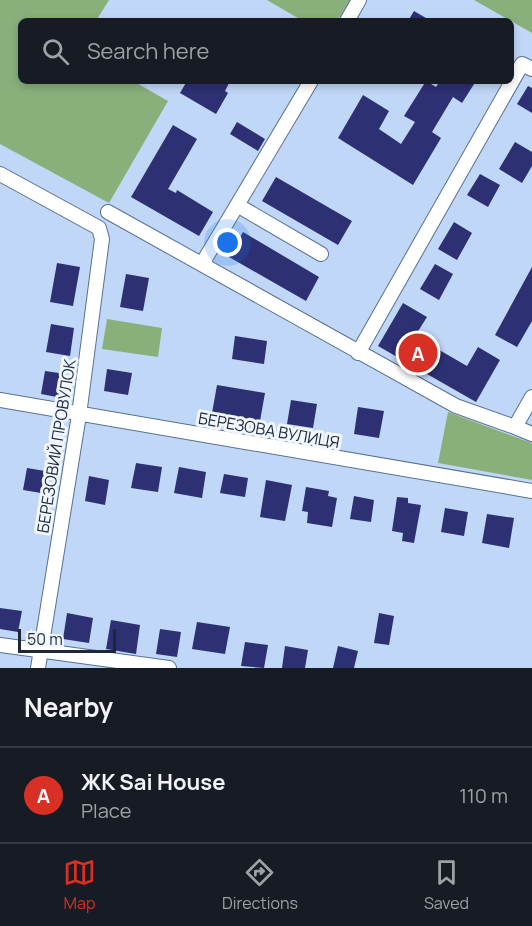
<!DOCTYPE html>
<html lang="en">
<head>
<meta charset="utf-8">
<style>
  :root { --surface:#171b24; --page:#242831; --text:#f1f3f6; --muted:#9ea1a6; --line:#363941; --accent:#d93025 }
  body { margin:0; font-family:Manrope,sans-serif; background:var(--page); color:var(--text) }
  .scale { position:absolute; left:18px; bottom:15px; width:98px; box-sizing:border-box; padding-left:6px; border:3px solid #1d2837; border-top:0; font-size:16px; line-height:21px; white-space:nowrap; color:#1d2837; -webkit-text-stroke:4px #f1f7ff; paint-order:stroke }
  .you { position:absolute; left:228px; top:243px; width:21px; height:21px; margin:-15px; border:4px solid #fff; border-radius:50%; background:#1a73e8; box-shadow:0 0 0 9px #1a73e833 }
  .badge { display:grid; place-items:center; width:39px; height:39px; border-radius:50%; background:var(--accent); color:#fff; font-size:20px; font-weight:700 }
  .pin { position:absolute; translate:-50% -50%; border:3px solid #fff; box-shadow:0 2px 6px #0006 }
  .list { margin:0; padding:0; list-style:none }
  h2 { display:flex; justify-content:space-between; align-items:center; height:78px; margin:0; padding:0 24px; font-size:26px }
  h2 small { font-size:20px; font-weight:400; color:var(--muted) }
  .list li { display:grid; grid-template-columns:39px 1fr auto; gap:18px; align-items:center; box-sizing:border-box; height:96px; padding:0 24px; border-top:2px solid var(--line) }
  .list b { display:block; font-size:22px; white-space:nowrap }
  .list p { margin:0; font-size:20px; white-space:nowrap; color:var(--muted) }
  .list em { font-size:20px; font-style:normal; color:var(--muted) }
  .icon { flex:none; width:33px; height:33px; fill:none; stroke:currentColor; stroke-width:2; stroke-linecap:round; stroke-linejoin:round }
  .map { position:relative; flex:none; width:532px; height:668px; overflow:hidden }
  .search { position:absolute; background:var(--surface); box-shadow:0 3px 9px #0003; left:18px; right:18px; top:18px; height:66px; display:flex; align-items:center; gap:15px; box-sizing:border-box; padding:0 21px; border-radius:9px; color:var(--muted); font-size:22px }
  .sheet { height:174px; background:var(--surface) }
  nav { display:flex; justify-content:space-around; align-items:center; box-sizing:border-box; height:84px; border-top:2px solid var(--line); background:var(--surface); font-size:16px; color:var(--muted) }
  nav a { display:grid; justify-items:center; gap:3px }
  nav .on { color:var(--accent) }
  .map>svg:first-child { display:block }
  .green { fill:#89b07b }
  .building { fill:#2d3073 }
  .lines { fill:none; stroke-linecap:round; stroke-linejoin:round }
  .minor-casing { stroke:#577094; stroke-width:16 }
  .minor { stroke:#fff; stroke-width:14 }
  .labels { text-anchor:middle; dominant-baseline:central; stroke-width:6; stroke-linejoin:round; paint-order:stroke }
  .street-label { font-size:16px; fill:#1d2837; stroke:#f1f7ff }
</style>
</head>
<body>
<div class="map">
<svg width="532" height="668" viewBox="0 0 532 668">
  <rect width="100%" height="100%" fill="#c0d7f7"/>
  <path class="green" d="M0 0H109L96 21H21V81H133L168 101 109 203 0 144Z
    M267 0H351L337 21H303Z
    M474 0H532V33Z
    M107 319 162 328 158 357 102 349Z
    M448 412 532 443V480L438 463Z"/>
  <path class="building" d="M414 11 431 21H408Z
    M187 81H230L225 91 228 93 216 114 180 93Z
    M426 81 436 87 440 81H476L462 103 453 97 432 132 441 138 413 185 338 138 363 95 389 111 379 129 401 144 415 122 404 116Z
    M528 86 532 88V113L517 104Z
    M237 122 265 139 258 151 230 134Z
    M173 125 197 139 168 189 176 193 177 190 213 212 199 236 131 197Z
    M515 142 532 152V166L522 183 499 169Z
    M480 174 500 185 488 207 467 195Z
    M276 177 352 221 338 245 262 201Z
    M454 222 472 233 457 260 438 249Z
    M243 232 319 277 306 301 229 257Z
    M57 263 80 267 73 306 50 302Z
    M435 264 453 274 439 300 420 289Z
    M532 267V321L517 347 495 335Z
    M126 274 149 278 143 311 120 307Z
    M403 303 427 317 415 336 467 366 478 347 500 360 476 402 378 346Z
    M51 324 74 328 70 356 46 352Z
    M235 336 267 341 264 364 232 359Z
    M107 369 132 373 128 395 104 391Z
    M45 371 66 374 62 398 41 394Z
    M217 385 265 393 260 421 212 413Z
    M291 400 317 404 313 428 287 424Z
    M358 407 384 411 379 438 354 434Z
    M136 463 162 467 158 492 131 488Z
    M179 467 206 472 202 498 174 493Z
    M27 468 45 471 41 493 23 490Z
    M224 474 248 478 245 497 220 493Z
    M89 476 109 480 105 505 85 501Z
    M266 480 292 485 285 521 260 517Z
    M306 487 329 491 328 496 337 498 332 527 307 523 308 512 302 511Z
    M354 496 374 500 371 522 350 519Z
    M397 497 408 498V503L421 505 414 543 402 541 403 533 392 531Z
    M445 508 468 512 464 536 441 532Z
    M487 514 514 518 509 548 482 543Z
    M0 608 22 611 18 632 0 629Z
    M67 613 93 618 89 643 63 639Z
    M379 613 394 616 389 645 374 643Z
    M111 620 140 625 136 654 106 649Z
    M197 622 230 627 225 654 192 649Z
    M160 629 181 632 177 657 156 654Z
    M245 642 268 645 264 668 241 666Z
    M285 646 308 650 305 668H282Z
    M338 646 358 651 354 668H333Z"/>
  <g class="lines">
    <defs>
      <path id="minor" d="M347 21 359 0
        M0 174 99 228 102 239 79 415 38 668
        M237 205 321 254
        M108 212 456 406 515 427
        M202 264 311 81
        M358 353 522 64 532 69
        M532 397 515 427 532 434
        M0 400 532 491
        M0 645 169 668"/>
    </defs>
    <use href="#minor" class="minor-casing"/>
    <use href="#minor" class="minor"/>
  </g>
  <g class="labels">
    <g class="street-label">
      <text transform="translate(269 430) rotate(10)">БЕРЕЗОВА ВУЛИЦЯ</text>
      <text transform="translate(56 446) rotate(-81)">БЕРЕЗОВИЙ ПРОВУЛОК</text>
    </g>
  </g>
</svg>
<div class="scale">50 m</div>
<div class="you"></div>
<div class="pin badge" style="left:418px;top:353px">A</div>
<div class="search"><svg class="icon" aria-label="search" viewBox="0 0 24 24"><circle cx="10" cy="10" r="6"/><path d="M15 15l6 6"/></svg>Search here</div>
</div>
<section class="sheet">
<h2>Nearby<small></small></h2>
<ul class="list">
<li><span class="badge">A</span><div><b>ЖК Sai House</b><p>Place</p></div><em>110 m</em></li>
</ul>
</section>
<nav>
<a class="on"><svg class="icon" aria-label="map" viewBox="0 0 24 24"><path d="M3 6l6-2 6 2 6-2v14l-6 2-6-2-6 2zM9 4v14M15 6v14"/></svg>Map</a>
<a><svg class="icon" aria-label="directions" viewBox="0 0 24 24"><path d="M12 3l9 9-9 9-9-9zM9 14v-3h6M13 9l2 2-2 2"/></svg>Directions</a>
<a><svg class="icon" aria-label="saved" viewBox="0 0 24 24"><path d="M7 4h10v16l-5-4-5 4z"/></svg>Saved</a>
</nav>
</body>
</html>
